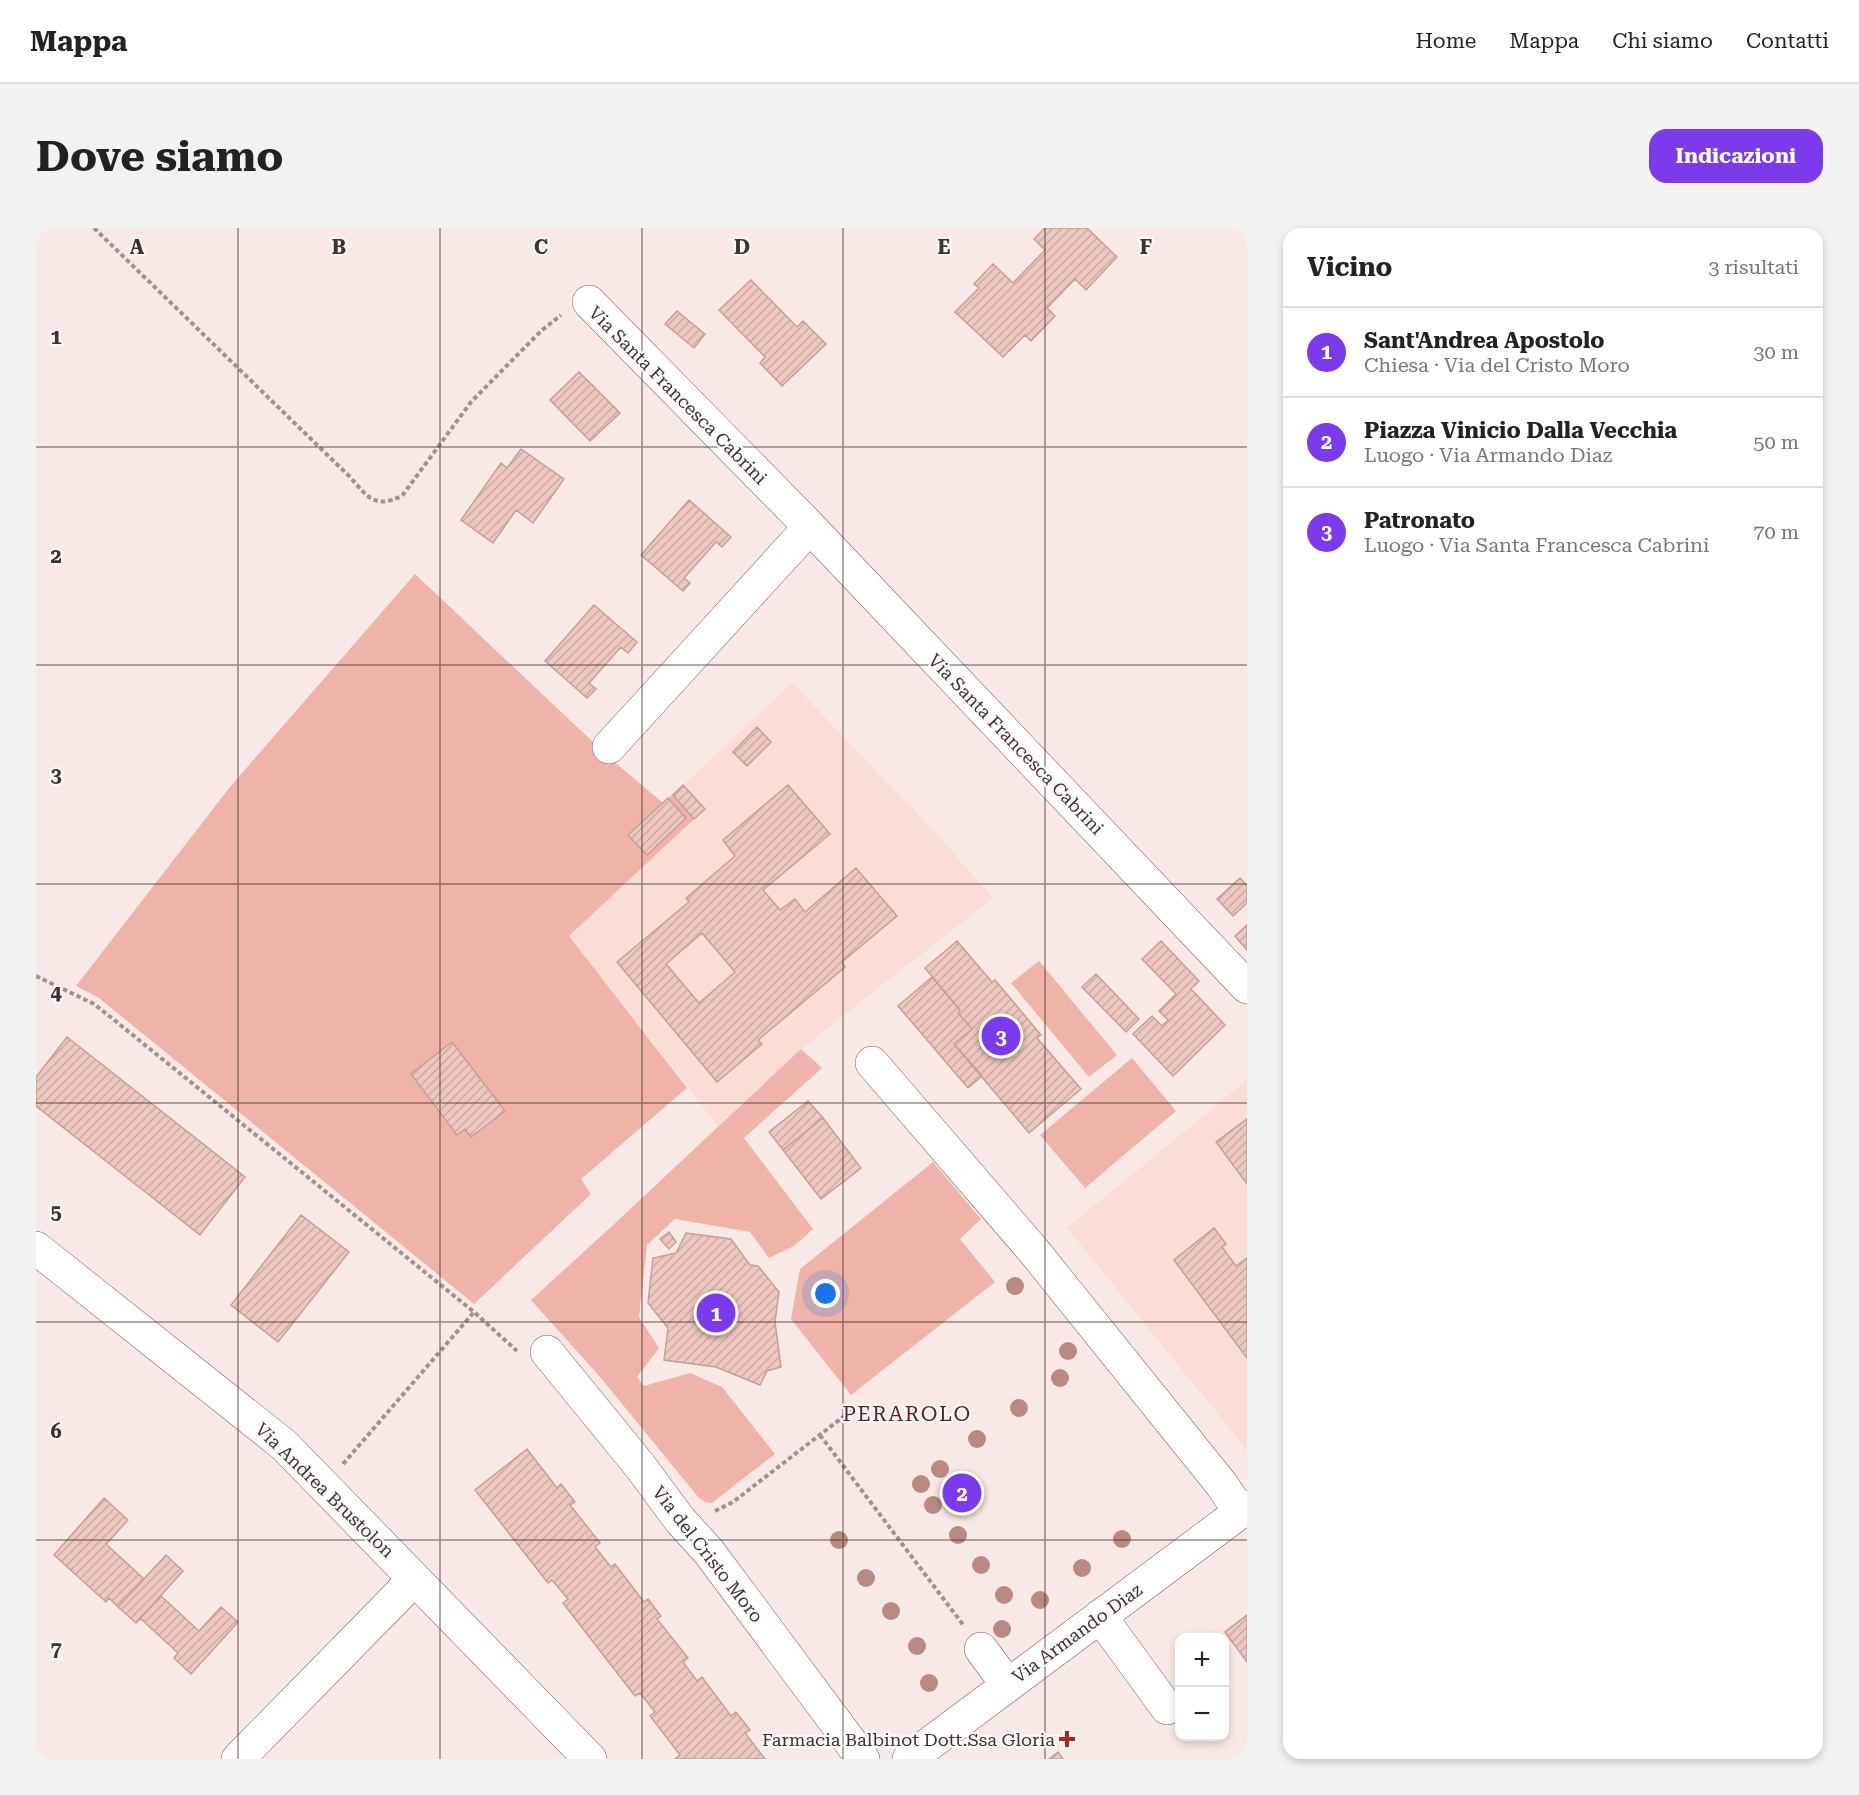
<!DOCTYPE html>
<html lang="it">
<head>
<meta charset="utf-8">
<style>
  :root { --surface:#fff; --page:#f2f2f2; --text:#222; --muted:#767676; --line:#e0e0e0; --accent:#7c3aed }
  body { margin:0; font-family:"Roboto Serif",serif; background:var(--page); color:var(--text) }
  .controls { position:absolute; right:18px; bottom:18px; display:grid; overflow:hidden; border-radius:12px; box-shadow:0 3px 9px #0003 }
  .controls button { width:54px; height:54px; display:grid; place-items:center; padding:0; border:0; border-bottom:2px solid var(--line); background:var(--surface); color:var(--text); font:30px sans-serif }
  .you { position:absolute; left:790px; top:1066px; width:21px; height:21px; margin:-15px; border:4px solid #fff; border-radius:50%; background:#1a73e8; box-shadow:0 0 0 9px #1a73e833 }
  .badge { display:grid; place-items:center; width:39px; height:39px; border-radius:50%; background:var(--accent); color:#fff; font-size:20px; font-weight:700 }
  .pin { position:absolute; translate:-50% -50%; border:3px solid #fff; box-shadow:0 2px 6px #0006 }
  .list { margin:0; padding:0; list-style:none }
  h2 { display:flex; justify-content:space-between; align-items:center; height:78px; margin:0; padding:0 24px; font-size:26px }
  h2 small { font-size:20px; font-weight:400; color:var(--muted) }
  .list li { display:grid; grid-template-columns:39px 1fr auto; gap:18px; align-items:center; box-sizing:border-box; height:90px; padding:0 24px; border-top:2px solid var(--line) }
  .list b { display:block; font-size:22px; white-space:nowrap }
  .list p { margin:0; font-size:20px; white-space:nowrap; color:var(--muted) }
  .list em { font-size:20px; font-style:normal; color:var(--muted) }
  .map { position:relative; flex:none; width:1211px; height:1531px; overflow:hidden; border-radius:18px }
  header { display:flex; align-items:center; gap:36px; box-sizing:border-box; height:84px; padding:0 30px; background:var(--surface); border-bottom:2px solid var(--line) }
  header strong { font-size:28px }
  nav { display:flex; gap:33px; margin-inline-start:auto; font-size:21px }
  .intro { display:flex; align-items:center; justify-content:space-between; box-sizing:border-box; height:144px; padding:0 36px }
  h1 { margin:0; font-size:42px }
  .button { padding:15px 27px; border-radius:18px; background:var(--accent); color:#fff; font-size:21px; font-weight:700 }
  main { display:flex; gap:36px; padding:0 36px }
  aside { flex:1; background:var(--surface); border-radius:18px; box-shadow:0 3px 9px #0003 }
  .map>svg:first-child { display:block }
  .built { fill:#fbddd8 }
  .garden { fill:#efb3a9 }
  .building { fill:url(#building-hatch); stroke:#c59f98; stroke-width:1.5; fill-rule:evenodd }
  .lines { fill:none; stroke-linecap:round; stroke-linejoin:round }
  .minor-casing { stroke:#805e58; stroke-width:34 }
  .path { stroke:#a1928f; stroke-width:4; stroke-dasharray:4.5 3; stroke-linecap:butt }
  .minor { stroke:#fff; stroke-width:33 }
  .tree { fill:#b98982 }
  .grid { fill:none; stroke:#40312e; stroke-width:1.5; stroke-opacity:0.55 }
  .poi-dot { fill:#b22318; stroke:#fafafa; stroke-width:2 }
  .labels { text-anchor:middle; dominant-baseline:central; stroke-width:4.5; stroke-linejoin:round; paint-order:stroke }
  .street-label { font-size:18px; fill:#40312e; stroke:#fafafa }
  .poi-label { font-size:18px; fill:#40312e; stroke:#fafafa; text-anchor:end }
  .quarter-label { font-size:21px; letter-spacing:1.5px; fill:#652019; stroke:#fafafa }
  .grid-label { font-size:20px; text-anchor:middle; font-weight:bold; fill:#40312e; stroke:#fafafa; stroke-width:4.5; stroke-linejoin:round; paint-order:stroke }
</style>
</head>
<body>
<header>
<strong>Mappa</strong>
<nav><a>Home</a><a>Mappa</a><a>Chi siamo</a><a>Contatti</a></nav>
</header>
<div class="intro"><h1>Dove siamo</h1><a class="button">Indicazioni</a></div>
<main>
<div class="map">
<svg width="1211" height="1531" viewBox="0 0 1211 1531">
  <defs>
    <pattern id="building-hatch" width="6" height="6" patternUnits="userSpaceOnUse" patternTransform="scale(1.5)"><rect width="6" height="6" fill="#eec7c0"/><path d="M-1 1l2-2M0 6l6-6M5 7l2-2" fill="none" stroke="#cdaba5"/></pattern>
  </defs>
  <rect width="100%" height="100%" fill="#f9e9e6"/>
  <path class="built" d="M756 455 899 604 957 670 765 821 682 898 533 708 669 581 647 557Z
    M1211 852V1222L1031 1000Z"/>
  <path class="garden" d="M379 346 576 532 627 575 647 557 669 581 533 708 651 860 545 951 555 966 438 1076 63 770 40 758 194 559Z
    M1003 733 1081 827 1053 849 975 755Z
    M765 821 786 840 708 910 777 1001 758 1018 733 1030 714 1004 639 991 611 1017 603 1089 623 1120 601 1149 608 1158 654 1145 686 1159 739 1226 676 1275 669 1274 663 1270 564 1149 495 1072 575 999Z
    M1096 830 1140 883 1049 960 1004 907Z
    M897 934 945 991 924 1011 959 1054 815 1167 755 1091 764 1041Z"/>
  <path class="building" d="M1009 0H1051L1081 29 1050 62 1039 51 1011 80 1019 88 995 113 989 107 967 129 919 84 943 60 938 56 957 36 977 55 1009 22 998 11Z
    M715 52 761 99 767 93 790 116 746 158 724 135 729 129 683 82Z
    M641 83 669 106 658 120 629 96Z
    M543 144 584 185 554 213 514 172Z
    M485 221 528 251 497 295 480 282 457 315 425 292 465 235 471 240Z
    M653 272 695 309 686 319 680 314 648 350 654 355 647 363 605 327Z
    M558 377 601 414 592 425 585 419 553 455 560 461 551 470 509 433Z
    M721 499 735 514 711 538 697 524Z
    M647 557 669 581 658 591 637 567Z
    M752 557 794 606 727 662 744 682 759 671 769 684 820 640 861 688 806 734 809 739 722 812 726 816 681 854 581 734 653 674 650 670 699 628 687 612ZM666 705 699 744 663 775 630 736Z
    M632 570 650 590 611 627 592 607Z
    M1204 650 1211 658V675L1197 688 1181 671Z
    M1211 697V722L1199 708Z
    M921 713 956 754 959 752 1005 807 1001 810 1045 861 993 905 918 816 936 801 922 785 924 782 889 740Z
    M1125 713 1163 753 1155 761 1189 797 1137 848 1097 806 1116 788 1126 798 1132 792 1123 783 1140 766 1106 731Z
    M1060 746 1103 791 1090 804 1046 759Z
    M896 749 924 782 922 785 936 801 918 816 946 848 932 860 862 778Z
    M31 809 209 949 164 1007 0 878V849Z
    M416 814 469 883 435 909 429 901 421 907 375 846Z
    M772 873 787 890 747 922 733 904Z
    M787 890 825 940 785 971 747 922Z
    M1211 891V956L1180 914Z
    M265 987 313 1024 242 1114 195 1077Z
    M1178 1000 1190 1016 1186 1019 1200 1038 1211 1030V1130L1138 1032Z
    M633 1004 640 1014 633 1021 624 1011Z
    M650 1005 695 1011 714 1037 722 1038 743 1064 739 1094 745 1139 731 1143 724 1157 680 1139 628 1132 632 1100 612 1075 617 1030 640 1025Z
    M491 1221 521 1260 525 1256 539 1274 534 1277 564 1315 559 1319 575 1339 579 1336 608 1374 612 1371 625 1388 621 1391 652 1430 647 1434 661 1453 666 1449 695 1488 700 1484 714 1502 709 1505 729 1531H639L644 1527 614 1488 619 1484 604 1465 599 1468 527 1375 532 1371 516 1352 512 1355 439 1262Z
    M68 1270 92 1292 70 1316 108 1351 82 1379 73 1370 70 1374 18 1327Z
    M130 1327 147 1343 100 1395 82 1379Z
    M125 1368 163 1403 185 1379 202 1394 155 1446 138 1430 142 1425 104 1390Z
    M1211 1387V1434L1189 1404Z
    M1022 1524 1027 1531H1013Z"/>
  <g class="lines">
    <defs>
      <path id="minor" d="M553 74 774 299 1211 759
        M573 519 774 299
        M836 835 997 1022 1186 1257 1204 1284
        M0 1020 248 1217 554 1531
        M511 1124 604 1238 644 1292 673 1324 827 1531
        M1064 1388 1131 1480
        M945 1421 971 1456
        M202 1531 364 1366 377 1351
        M873 1531 1211 1279"/>
    </defs>
    <use href="#minor" class="minor-casing"/>
    <path class="path" d="M58 0 313 248C332 269 337 281 366 268L435 174 505 103 525 87
      M0 748 58 776 77 791 438 1084 481 1123
      M784 1207 928 1398
      M307 1236 438 1084
      M679 1283 697 1274 816 1182"/>
    <use href="#minor" class="minor"/>
  </g>
  <g class="tree">
    <circle cx="979" cy="1058" r="9"/>
    <circle cx="1032" cy="1123" r="9"/>
    <circle cx="1024" cy="1150" r="9"/>
    <circle cx="983" cy="1180" r="9"/>
    <circle cx="941" cy="1211" r="9"/>
    <circle cx="904" cy="1241" r="9"/>
    <circle cx="885" cy="1256" r="9"/>
    <circle cx="897" cy="1277" r="9"/>
    <circle cx="922" cy="1307" r="9"/>
    <circle cx="1086" cy="1311" r="9"/>
    <circle cx="803" cy="1312" r="9"/>
    <circle cx="945" cy="1337" r="9"/>
    <circle cx="1046" cy="1340" r="9"/>
    <circle cx="830" cy="1350" r="9"/>
    <circle cx="968" cy="1367" r="9"/>
    <circle cx="1004" cy="1372" r="9"/>
    <circle cx="855" cy="1383" r="9"/>
    <circle cx="966" cy="1401" r="9"/>
    <circle cx="881" cy="1418" r="9"/>
    <circle cx="893" cy="1455" r="9"/>
  </g>
  <path class="grid" d="M202 0V1531M404 0V1531M606 0V1531M807 0V1531M1009 0V1531M0 219H1211M0 437H1211M0 656H1211M0 875H1211M0 1094H1211M0 1312H1211"/>
  <path class="poi-dot" d="M1028 1502h6v6h6v6h-6v6h-6v-6h-6v-6h6z"/>
  <g class="labels">
    <g class="street-label">
      <text transform="translate(642 167) rotate(45)">Via Santa Francesca Cabrini</text>
      <text transform="translate(980 516) rotate(46)">Via Santa Francesca Cabrini</text>
      <text transform="translate(289 1262) rotate(44)">Via Andrea Brustolon</text>
      <text transform="translate(672 1326) rotate(52)">Via del Cristo Moro</text>
      <text transform="translate(1041 1405) rotate(-36)">Via Armando Diaz</text>
    </g>
    <g class="poi-label">
      <text x="1019" y="1511">Farmacia Balbinot Dott.Ssa Gloria</text>
    </g>
    <g class="quarter-label">
      <text x="871" y="1186">PERAROLO</text>
    </g>
  </g>
  <g class="grid-label">
    <text x="101" y="26">A</text>
    <text x="303" y="26">B</text>
    <text x="505" y="26">C</text>
    <text x="706" y="26">D</text>
    <text x="908" y="26">E</text>
    <text x="1110" y="26">F</text>
    <text x="20" y="116">1</text>
    <text x="20" y="335">2</text>
    <text x="20" y="554">3</text>
    <text x="20" y="772">4</text>
    <text x="20" y="991">5</text>
    <text x="20" y="1210">6</text>
    <text x="20" y="1428">7</text>
  </g>
</svg>
<div class="controls">
<button>+</button>
<button>−</button>
</div>
<div class="you"></div>
<div class="pin badge" style="left:680px;top:1085px">1</div>
<div class="pin badge" style="left:926px;top:1265px">2</div>
<div class="pin badge" style="left:965px;top:808px">3</div>
</div>
<aside>
<h2>Vicino<small>3 risultati</small></h2>
<ul class="list">
<li><span class="badge">1</span><div><b>Sant'Andrea Apostolo</b><p>Chiesa · Via del Cristo Moro</p></div><em>30 m</em></li>
<li><span class="badge">2</span><div><b>Piazza Vinicio Dalla Vecchia</b><p>Luogo · Via Armando Diaz</p></div><em>50 m</em></li>
<li><span class="badge">3</span><div><b>Patronato</b><p>Luogo · Via Santa Francesca Cabrini</p></div><em>70 m</em></li>
</ul>
</aside>
</main>
</body>
</html>
